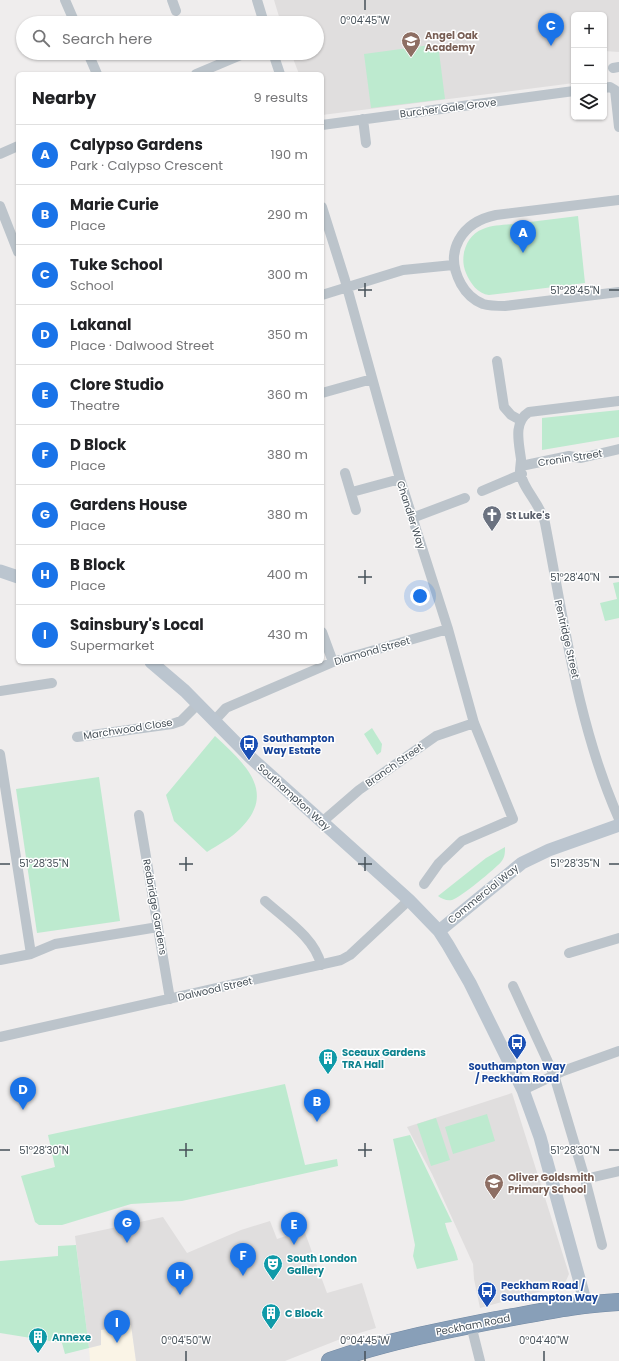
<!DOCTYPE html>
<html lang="en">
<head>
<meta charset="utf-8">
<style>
  :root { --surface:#fff; --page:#f6f6f6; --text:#202124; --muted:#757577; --line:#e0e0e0; --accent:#1a73e8 }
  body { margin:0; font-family:Poppins,sans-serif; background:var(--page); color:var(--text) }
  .controls { position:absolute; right:12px; top:12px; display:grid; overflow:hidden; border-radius:6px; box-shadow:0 1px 3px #0004 }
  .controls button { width:36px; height:36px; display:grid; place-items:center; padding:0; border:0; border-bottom:1px solid var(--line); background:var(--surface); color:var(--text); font:20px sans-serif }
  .you { position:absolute; left:420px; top:596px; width:14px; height:14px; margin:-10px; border:3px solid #fff; border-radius:50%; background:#1a73e8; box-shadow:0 0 0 6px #1a73e833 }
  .badge { display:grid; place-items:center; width:26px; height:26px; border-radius:50%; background:var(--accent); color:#fff; font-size:13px; font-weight:700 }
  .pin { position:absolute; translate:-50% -33px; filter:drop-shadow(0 1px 2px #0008) }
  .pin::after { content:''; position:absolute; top:21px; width:14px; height:12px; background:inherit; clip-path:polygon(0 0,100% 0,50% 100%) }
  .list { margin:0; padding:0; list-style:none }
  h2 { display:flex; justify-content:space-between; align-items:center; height:52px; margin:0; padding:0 16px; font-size:17px }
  h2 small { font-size:13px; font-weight:400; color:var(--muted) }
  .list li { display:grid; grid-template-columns:26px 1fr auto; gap:12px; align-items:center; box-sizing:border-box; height:60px; padding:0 16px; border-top:1px solid var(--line) }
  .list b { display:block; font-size:15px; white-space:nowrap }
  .list p { margin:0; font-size:13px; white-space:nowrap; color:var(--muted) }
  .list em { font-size:13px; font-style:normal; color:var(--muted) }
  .icon { flex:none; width:22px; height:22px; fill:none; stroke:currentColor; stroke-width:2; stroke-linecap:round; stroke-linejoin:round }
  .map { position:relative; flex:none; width:619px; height:1361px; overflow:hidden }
  .search { position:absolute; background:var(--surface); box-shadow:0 1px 3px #0004; left:16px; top:16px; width:308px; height:44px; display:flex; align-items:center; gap:10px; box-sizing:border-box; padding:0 14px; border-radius:22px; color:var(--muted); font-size:15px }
  .panel { position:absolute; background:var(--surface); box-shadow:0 1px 3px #0004; left:16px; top:72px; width:308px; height:592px; border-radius:6px }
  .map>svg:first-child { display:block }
  .commercial { fill:#faf4e6 }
  .education { fill:#e0dede }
  .green { fill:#bdeacf }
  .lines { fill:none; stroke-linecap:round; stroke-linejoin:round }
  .highway-casing { stroke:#738aa4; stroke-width:18 }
  .street { stroke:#bcc4cb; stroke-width:10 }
  .secondary { stroke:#bbc5cf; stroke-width:13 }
  .highway { stroke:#889fb8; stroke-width:17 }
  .ticks { fill:none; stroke:#465058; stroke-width:1.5 }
  .labels { text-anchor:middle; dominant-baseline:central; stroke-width:3; stroke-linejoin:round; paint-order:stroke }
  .education-label { font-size:10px; font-weight:bold; fill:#785e54; stroke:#fff; text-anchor:start }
  .street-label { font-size:10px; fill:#465058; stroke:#fff }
  .worship-label { font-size:10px; font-weight:bold; fill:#5b616d; stroke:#fff; text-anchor:start }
  .transit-label { font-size:10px; font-weight:bold; fill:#164399; stroke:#fff; text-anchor:start }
  .culture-label { font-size:10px; font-weight:bold; fill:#0d838f; stroke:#fff; text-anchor:start }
  .ticks-label { font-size:10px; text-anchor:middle; fill:#465058; stroke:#fff; stroke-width:3; stroke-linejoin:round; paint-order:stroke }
</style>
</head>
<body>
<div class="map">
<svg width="619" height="1361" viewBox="0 0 619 1361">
  <rect width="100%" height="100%" fill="#efeded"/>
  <path class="commercial" d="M131 1325 136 1361H90L89 1348 101 1345 100 1330Z"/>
  <path class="education" d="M274 0H619V52L604 51V15H574V83L322 115V74H299L291 53H317V23H281Z
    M512 1093 569 1274 565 1283 557 1287 480 1308 474 1279 473 1264 432 1174 407 1127Z
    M163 1217 187 1253 241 1230 270 1221 277 1239 304 1230 327 1293 362 1283 376 1328 343 1338 285 1361H136L131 1325 101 1330V1345L89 1348 75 1236Z"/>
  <path class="green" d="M438 44 445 99 371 108 364 54Z
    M578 216 585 283 489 295C478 294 470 283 466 273 459 257 466 235 483 229 492 225 504 225 513 224 535 221 557 219 578 216Z
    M619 410V437L542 450V418Z
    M619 582V618L605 621 600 603 617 599 613 583Z
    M372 728 382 744 381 752 377 755 364 734Z
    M215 736C244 763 278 792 240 829 231 838 218 845 207 852L174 821 166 795Z
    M99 777 120 921 37 933 16 789Z
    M505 847C505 853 505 857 501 862 496 868 460 898 452 900 447 901 442 899 438 896L486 858Z
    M285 1084 305 1165 337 1159 338 1166 182 1201 131 1204 62 1225H39L35 1222 21 1176 55 1167 48 1135Z
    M487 1114 495 1141 453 1154 445 1127Z
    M436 1118 450 1160 431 1166 417 1124Z
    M410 1135 452 1222 445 1223C448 1236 455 1247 458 1260L417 1269 413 1256 415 1245 393 1139Z
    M76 1245 89 1348 65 1354 62 1343 0 1333V1261L58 1256V1246Z"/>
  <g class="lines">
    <defs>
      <path id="highway" d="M330 1361C384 1342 440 1331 496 1320 537 1313 577 1304 619 1302"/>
    </defs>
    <use href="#highway" class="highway-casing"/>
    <path class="street" d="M65 0 75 23
      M172 0 176 11
      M257 0 264 23
      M88 53 97 74
      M273 53 280 74
      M613 68 619 67
      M196 74 241 55
      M604 88 610 87 615 90 619 127
      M363 119 366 143
      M322 125 574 91
      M0 154 18 146
      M619 200 496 215C462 222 443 251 461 284 466 293 473 300 483 304 490 306 498 306 505 306L619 292
      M0 206 18 252
      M322 207 345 280 400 479 448 629 474 723 513 819 462 841 439 863 424 884
      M322 295 403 270 453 265
      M497 361 504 407 511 415 520 420
      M322 393 372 379
      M619 401 529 412C513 422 519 443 521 459 521 463 520 467 520 471 522 489 541 504 545 523 564 621 578 727 619 819
      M521 466 569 456 581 458 619 449
      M345 473 356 510
      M482 491 522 474
      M352 492 400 479
      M412 518 465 498
      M322 632 333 662
      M0 691 52 683
      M214 721 226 708 333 662 448 629
      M77 737 172 724 181 721 197 705
      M0 754 31 954
      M139 815 170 999
      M322 822 359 790 436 736 474 723
      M265 901C285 919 315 938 321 965
      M569 953 619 938
      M0 960 31 954 55 944 158 927
      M513 986 554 1075 585 1179 602 1245
      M0 1037 341 960 350 955 409 900
      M523 1090 563 1071 619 1051
      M585 1179 619 1171
      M471 1325 480 1361"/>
    <path class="secondary" d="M0 571 18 577
      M151 662 185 691 250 757 409 900 439 931 448 945 470 983 523 1090 540 1137 586 1304
      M439 931 522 863 549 850 619 825"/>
    <use href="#highway" class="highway"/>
  </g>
  <path class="ticks" d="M365 0V10M365 283V297M358 290H372M609 290H619M365 570V584M358 577H372M609 577H619M186 857V871M365 857V871M0 864H10M179 864H193M358 864H372M609 864H619M186 1143V1157M365 1143V1157M0 1150H10M179 1150H193M358 1150H372M609 1150H619M186 1351V1361M365 1351V1361M544 1351V1361"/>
  <defs>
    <symbol id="school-pin" viewBox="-11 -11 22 30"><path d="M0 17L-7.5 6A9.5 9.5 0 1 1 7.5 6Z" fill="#8d6e63" stroke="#fff"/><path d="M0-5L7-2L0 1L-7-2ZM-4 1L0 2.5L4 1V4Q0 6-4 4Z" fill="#fff"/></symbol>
    <symbol id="church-pin" viewBox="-11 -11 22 30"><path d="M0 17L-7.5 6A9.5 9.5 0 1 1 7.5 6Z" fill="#6b7280" stroke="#fff"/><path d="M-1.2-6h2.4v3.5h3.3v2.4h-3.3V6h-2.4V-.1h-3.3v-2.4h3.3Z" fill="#fff"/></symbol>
    <symbol id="bus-pin" viewBox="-11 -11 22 30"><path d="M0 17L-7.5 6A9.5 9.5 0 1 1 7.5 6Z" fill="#1a4fb4" stroke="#fff"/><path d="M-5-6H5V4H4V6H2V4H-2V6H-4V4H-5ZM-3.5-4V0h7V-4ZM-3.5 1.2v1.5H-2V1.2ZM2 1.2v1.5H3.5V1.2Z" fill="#fff"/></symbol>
    <symbol id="building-pin" viewBox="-11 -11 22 30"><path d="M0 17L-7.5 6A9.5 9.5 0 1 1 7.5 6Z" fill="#0f9aa8" stroke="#fff"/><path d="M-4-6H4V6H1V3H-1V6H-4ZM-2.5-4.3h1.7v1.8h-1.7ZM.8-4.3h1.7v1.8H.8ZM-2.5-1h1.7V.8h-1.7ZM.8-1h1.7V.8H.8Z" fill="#fff"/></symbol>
    <symbol id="theatre-pin" viewBox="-11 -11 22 30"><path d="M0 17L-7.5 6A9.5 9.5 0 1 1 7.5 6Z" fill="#0f9aa8" stroke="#fff"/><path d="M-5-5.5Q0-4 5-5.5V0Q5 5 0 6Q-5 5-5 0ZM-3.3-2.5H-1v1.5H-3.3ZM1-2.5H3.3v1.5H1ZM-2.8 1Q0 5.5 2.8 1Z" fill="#fff"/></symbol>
  </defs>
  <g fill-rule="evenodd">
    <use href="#school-pin" x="400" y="30" width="22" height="30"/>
    <use href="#church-pin" x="481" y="504" width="22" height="30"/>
    <use href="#bus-pin" x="238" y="733" width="22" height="30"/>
    <use href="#bus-pin" x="506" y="1032" width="22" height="30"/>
    <use href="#building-pin" x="317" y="1047" width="22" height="30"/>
    <use href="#school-pin" x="483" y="1172" width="22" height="30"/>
    <use href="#theatre-pin" x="262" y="1253" width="22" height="30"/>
    <use href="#bus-pin" x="476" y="1280" width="22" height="30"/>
    <use href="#building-pin" x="260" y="1302" width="22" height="30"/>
    <use href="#building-pin" x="27" y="1326" width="22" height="30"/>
  </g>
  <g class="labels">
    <g class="education-label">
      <text x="425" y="35">Angel Oak<tspan x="425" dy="12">Academy</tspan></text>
      <text x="508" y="1177">Oliver Goldsmith<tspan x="508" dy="12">Primary School</tspan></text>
    </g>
    <g class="street-label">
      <text transform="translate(448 108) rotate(-7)">Burcher Gale Grove</text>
      <text transform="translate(570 458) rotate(-9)">Cronin Street</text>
      <text transform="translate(411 515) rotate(72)">Chandler Way</text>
      <text transform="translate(567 639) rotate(77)">Pentridge Street</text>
      <text transform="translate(372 651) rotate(-16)">Diamond Street</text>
      <text transform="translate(128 729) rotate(-9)">Marchwood Close</text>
      <text transform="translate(394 765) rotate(-35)">Branch Street</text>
      <text transform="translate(294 797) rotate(42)">Southampton Way</text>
      <text transform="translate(483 894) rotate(-39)">Commercial Way</text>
      <text transform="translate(155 907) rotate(80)">Redbridge Gardens</text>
      <text transform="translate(215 989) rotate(-13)">Dalwood Street</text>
      <text transform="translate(473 1325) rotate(-11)">Peckham Road</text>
    </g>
    <g class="worship-label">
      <text x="506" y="515">St Luke's</text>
    </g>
    <g class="transit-label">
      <text x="263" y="738">Southampton<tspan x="263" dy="12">Way Estate</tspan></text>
      <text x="517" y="1066" text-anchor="middle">Southampton Way<tspan x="517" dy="12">/ Peckham Road</tspan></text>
      <text x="501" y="1285">Peckham Road /<tspan x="501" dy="12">Southampton Way</tspan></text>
    </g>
    <g class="culture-label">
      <text x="342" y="1052">Sceaux Gardens<tspan x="342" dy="12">TRA Hall</tspan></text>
      <text x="287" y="1258">South London<tspan x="287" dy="12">Gallery</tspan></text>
      <text x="285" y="1313">C Block</text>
      <text x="52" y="1337">Annexe</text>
    </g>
  </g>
  <g class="ticks-label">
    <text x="365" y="24">0°04'45"W</text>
    <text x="575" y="294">51°28'45"N</text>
    <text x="575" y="581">51°28'40"N</text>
    <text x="44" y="867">51°28'35"N</text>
    <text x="575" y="867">51°28'35"N</text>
    <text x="44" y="1154">51°28'30"N</text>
    <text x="575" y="1154">51°28'30"N</text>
    <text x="186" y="1344">0°04'50"W</text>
    <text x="365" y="1344">0°04'45"W</text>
    <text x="544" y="1344">0°04'40"W</text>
  </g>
</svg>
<div class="controls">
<button>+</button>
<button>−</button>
<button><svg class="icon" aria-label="layers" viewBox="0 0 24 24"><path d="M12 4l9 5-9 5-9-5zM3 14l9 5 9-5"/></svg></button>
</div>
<div class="you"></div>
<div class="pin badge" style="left:523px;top:253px">A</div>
<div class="pin badge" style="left:317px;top:1122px">B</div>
<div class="pin badge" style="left:551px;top:46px">C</div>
<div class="pin badge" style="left:23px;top:1110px">D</div>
<div class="pin badge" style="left:294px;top:1245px">E</div>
<div class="pin badge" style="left:243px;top:1276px">F</div>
<div class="pin badge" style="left:127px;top:1243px">G</div>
<div class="pin badge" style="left:180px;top:1295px">H</div>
<div class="pin badge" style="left:117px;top:1343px">I</div>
<div class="search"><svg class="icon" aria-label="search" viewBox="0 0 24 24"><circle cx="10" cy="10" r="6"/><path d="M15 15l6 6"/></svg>Search here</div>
<section class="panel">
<h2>Nearby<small>9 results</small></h2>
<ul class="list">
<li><span class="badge">A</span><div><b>Calypso Gardens</b><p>Park · Calypso Crescent</p></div><em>190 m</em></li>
<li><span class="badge">B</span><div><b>Marie Curie</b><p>Place</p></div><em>290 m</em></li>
<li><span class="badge">C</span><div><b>Tuke School</b><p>School</p></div><em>300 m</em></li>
<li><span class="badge">D</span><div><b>Lakanal</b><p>Place · Dalwood Street</p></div><em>350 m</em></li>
<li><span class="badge">E</span><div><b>Clore Studio</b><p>Theatre</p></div><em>360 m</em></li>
<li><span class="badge">F</span><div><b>D Block</b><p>Place</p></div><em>380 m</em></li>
<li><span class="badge">G</span><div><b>Gardens House</b><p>Place</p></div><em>380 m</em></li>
<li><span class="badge">H</span><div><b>B Block</b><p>Place</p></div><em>400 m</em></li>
<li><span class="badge">I</span><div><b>Sainsbury's Local</b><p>Supermarket</p></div><em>430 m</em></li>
</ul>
</section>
</div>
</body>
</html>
